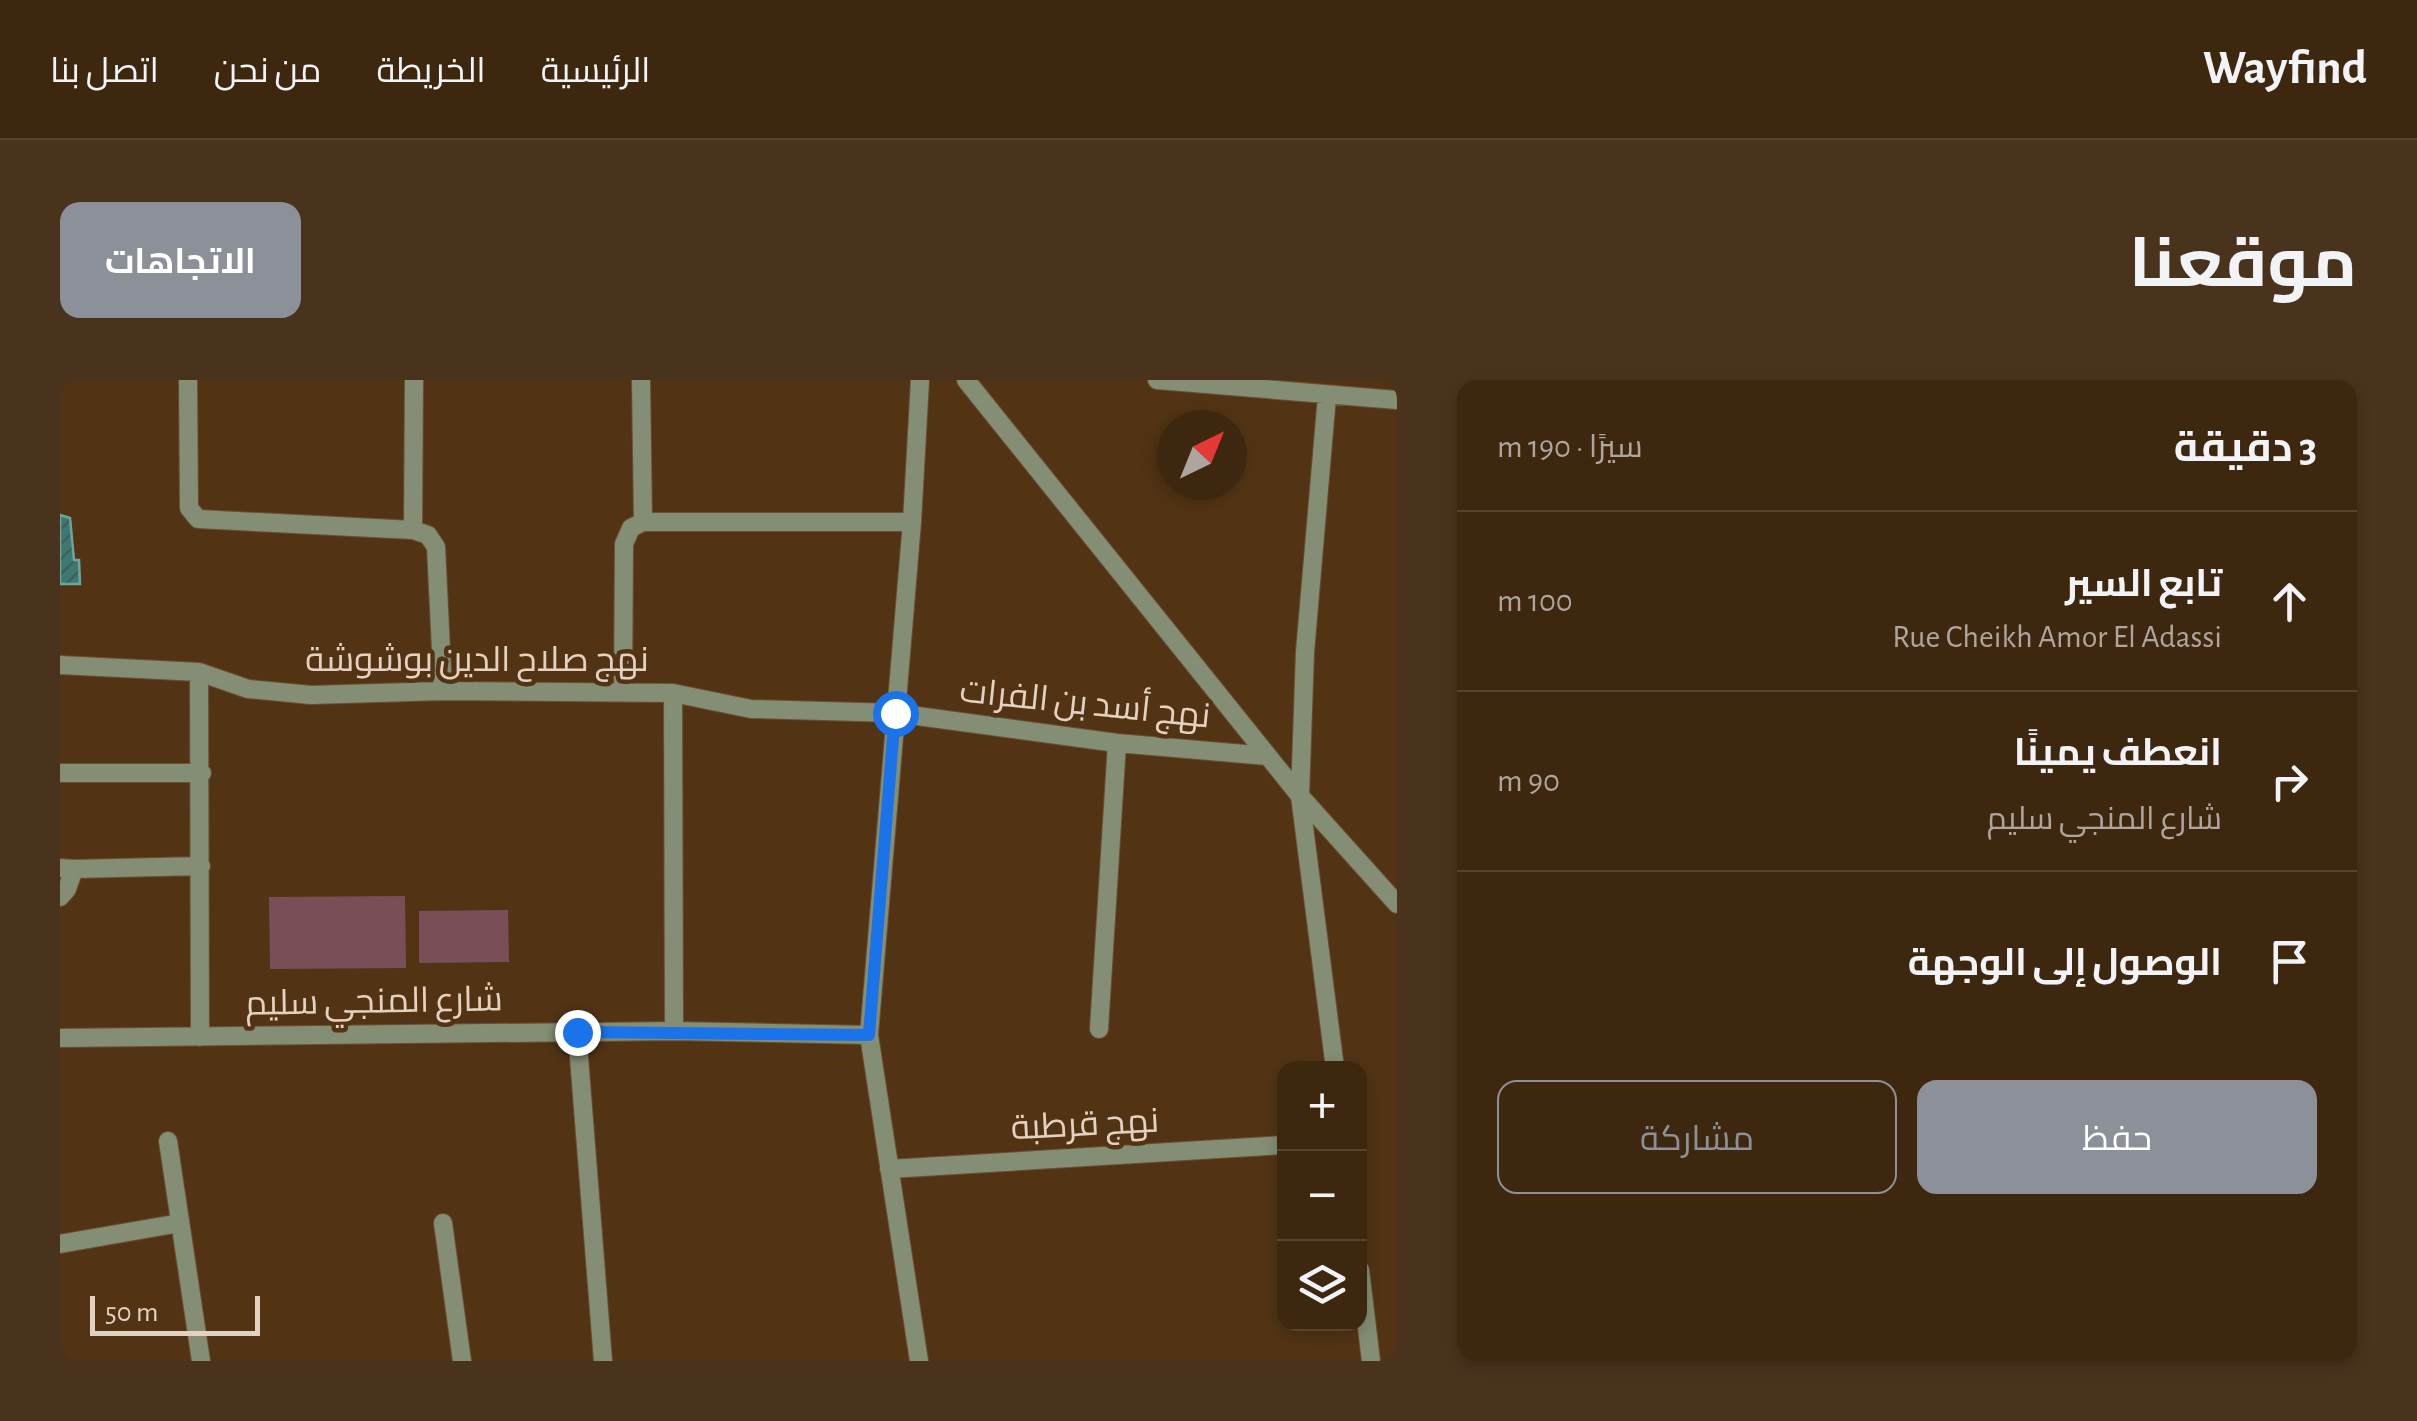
<!DOCTYPE html>
<html lang="ar">
<head>
<meta charset="utf-8">
<style>
  :root { --surface:#3e270f; --page:#49331d; --text:#f1f3f6; --muted:#ada59e; --line:#57442f; --accent:#8c9099 }
  body { margin:0; font-family:"Alegreya Sans",Cairo,sans-serif; background:var(--page); color:var(--text); direction:rtl }
  .controls { position:absolute; right:30px; bottom:30px; display:grid; overflow:hidden; border-radius:20px; box-shadow:0 5px 15px #0003 }
  .controls button { width:90px; height:90px; display:grid; place-items:center; padding:0; border:0; border-bottom:2px solid var(--line); background:var(--surface); color:var(--text); font:50px sans-serif }
  .compass { position:absolute; left:1097px; top:30px; width:90px; height:90px; border-radius:50%; background:var(--surface); box-shadow:0 5px 15px #0003; rotate:43deg }
  .scale { position:absolute; left:30px; bottom:25px; width:170px; box-sizing:border-box; padding-left:10px; border:5px solid #e4d1c0; border-top:0; font-size:28px; line-height:35px; white-space:nowrap; color:#e4d1c0; -webkit-text-stroke:8px #523414; paint-order:stroke }
  .stop { position:absolute; width:30px; height:30px; margin:-22px; border:8px solid #1a73e8; border-radius:50%; background:#fff }
  .stop.end { background:#1a73e8; border-color:#fff; box-shadow:0 2px 10px #0008 }
  .list { margin:0; padding:0; list-style:none }
  h2 { display:flex; justify-content:space-between; align-items:center; height:130px; margin:0; padding:0 40px; font-size:42px }
  h2 small { font-size:32px; font-weight:400; color:var(--muted) }
  .list li { display:grid; grid-template-columns:65px 1fr auto; gap:30px; align-items:center; box-sizing:border-box; height:180px; padding:0 40px; border-top:2px solid var(--line) }
  .list b { display:block; font-size:38px; white-space:nowrap }
  .list p { margin:0; font-size:32px; white-space:nowrap; color:var(--muted) }
  .list em { font-size:32px; font-style:normal; color:var(--muted) }
  .actions { display:flex; gap:20px; padding:30px 40px }
  .actions a { flex:1; padding:22px 0; border:2px solid var(--accent); border-radius:20px; text-align:center; font-size:35px; color:var(--accent) }
  .actions .main { background:var(--accent); color:#fff }
  .icon { flex:none; width:55px; height:55px; fill:none; stroke:currentColor; stroke-width:2; stroke-linecap:round; stroke-linejoin:round }
  .map { position:relative; flex:none; width:1337px; height:981px; overflow:hidden; direction:ltr; border-radius:20px }
  header { display:flex; align-items:center; gap:60px; box-sizing:border-box; height:140px; padding:0 50px; background:var(--surface); border-bottom:2px solid var(--line) }
  header strong { font-size:48px }
  nav { display:flex; gap:55px; margin-inline-start:auto; font-size:35px }
  .intro { display:flex; align-items:center; justify-content:space-between; box-sizing:border-box; height:240px; padding:0 60px }
  h1 { margin:0; font-size:70px }
  .button { padding:25px 45px; border-radius:20px; background:var(--accent); color:#fff; font-size:35px; font-weight:700 }
  main { display:flex; gap:60px; padding:0 60px }
  aside { flex:1; background:var(--surface); border-radius:20px; box-shadow:0 5px 15px #0003 }
  .map>svg:first-child { display:block }
  .pitch { fill:#794e57 }
  .building { fill:url(#building-hatch); stroke:#6ca79f; stroke-width:2.5 }
  .lines { fill:none; stroke-linecap:round; stroke-linejoin:round }
  .minor-casing { stroke:#6c5033; stroke-width:20 }
  .minor { stroke:#848e74; stroke-width:18 }
  .route { stroke:#1a73e8; stroke-width:12 }
  .labels { text-anchor:middle; dominant-baseline:central; stroke-width:9; stroke-linejoin:round; paint-order:stroke }
  .street-label { font-size:35px; fill:#e4d1c0; stroke:#523414 }
</style>
</head>
<body>
<header>
<strong>Wayfind</strong>
<nav><a>الرئيسية</a><a>الخريطة</a><a>من نحن</a><a>اتصل بنا</a></nav>
</header>
<div class="intro"><h1>موقعنا</h1><a class="button">الاتجاهات</a></div>
<main>
<aside>
<h2>3 دقيقة<small>سيرًا · 190 m</small></h2>
<ul class="list">
<li><svg class="icon" aria-label="ahead" viewBox="0 0 24 24"><path d="M12 20V5M6 11l6-6 6 6"/></svg><div><b>تابع السير</b><p>Rue Cheikh Amor El Adassi</p></div><em>100 m</em></li>
<li><svg class="icon" aria-label="right" viewBox="0 0 24 24"><path d="M7 20v-9h11M14 6l5 5-5 5"/></svg><div><b>انعطف يمينًا</b><p>شارع المنجي سليم</p></div><em>90 m</em></li>
<li><svg class="icon" aria-label="arrive" viewBox="0 0 24 24"><path d="M6 21V4h12l-3 4 3 4H6"/></svg><div><b>الوصول إلى الوجهة</b></div></li>
</ul>
<div class="actions"><a class="main">حفظ</a><a>مشاركة</a></div>
</aside>
<div class="map">
<svg width="1337" height="981" viewBox="0 0 1337 981">
  <defs>
    <pattern id="building-hatch" width="6" height="6" patternUnits="userSpaceOnUse" patternTransform="scale(2.5)"><rect width="6" height="6" fill="#3d7971"/><path d="M-1 1l2-2M0 6l6-6M5 7l2-2" fill="none" stroke="#405f58"/></pattern>
  </defs>
  <rect width="100%" height="100%" fill="#523414"/>
  <path class="pitch" d="M345 516 346 588 210 589 209 517Z
    M448 530 449 582 359 583V531Z"/>
  <path class="building" d="M0 135 10 138 14 180H19L20 204H0Z"/>
  <g class="lines">
    <defs>
      <path id="minor" d="M128 0 129 128 138 139 353 150 354 0
        M581 0 583 142
        M906 0 1240 416 1245 272 1267 16
        M1097 0 1337 20
        M353 150 368 155 376 167 383 311
        M0 285 139 292 188 309 251 315 383 311 613 313 691 329 835 333 1057 363 1207 376
        M139 292 140 657
        M563 311 564 164 571 148 583 142H852
        M613 313 614 651
        M0 393H142
        M1240 416 1275 688
        M1241 417 1337 524
        M0 488 14 489 7 509 0 517
        M14 489 141 486
        M1039 649 1057 363
        M517 652 543 981
        M0 658 614 651 809 655
        M108 761 141 981
        M829 789 1224 765
        M383 843 402 981
        M0 864 120 843
        M1300 890 1311 981
        M859 981 809 655 852 142 860 0"/>
    </defs>
    <use href="#minor" class="minor-casing"/>
    <use href="#minor" class="minor"/>
  </g>
  <g class="lines">
    <path class="route" d="M517 652 809 655 835 333"/>
  </g>
  <g class="labels">
    <g class="street-label">
      <text x="417" y="280">نهج صلاح الدين بوشوشة</text>
      <text transform="translate(1025 324) rotate(6)">نهج أسد بن الفرات</text>
      <text transform="translate(314 622) rotate(-1)">شارع المنجي سليم</text>
      <text transform="translate(1025 745) rotate(-3)">نهج قرطبة</text>
    </g>
  </g>
</svg>
<div class="controls">
<button>+</button>
<button>−</button>
<button><svg class="icon" aria-label="layers" viewBox="0 0 24 24"><path d="M12 4l9 5-9 5-9-5zM3 14l9 5 9-5"/></svg></button>
</div>
<svg class="compass" viewBox="-18 -18 36 36"><path d="M0-13l5 13h-10z" fill="#e53935"/><path d="M0 13l5-13h-10z" fill="#ada59e"/></svg>
<div class="scale">50 m</div>
<div class="stop" style="left:835px;top:333px"></div>
<div class="stop end" style="left:517px;top:652px"></div>
</div>
</main>
</body>
</html>
